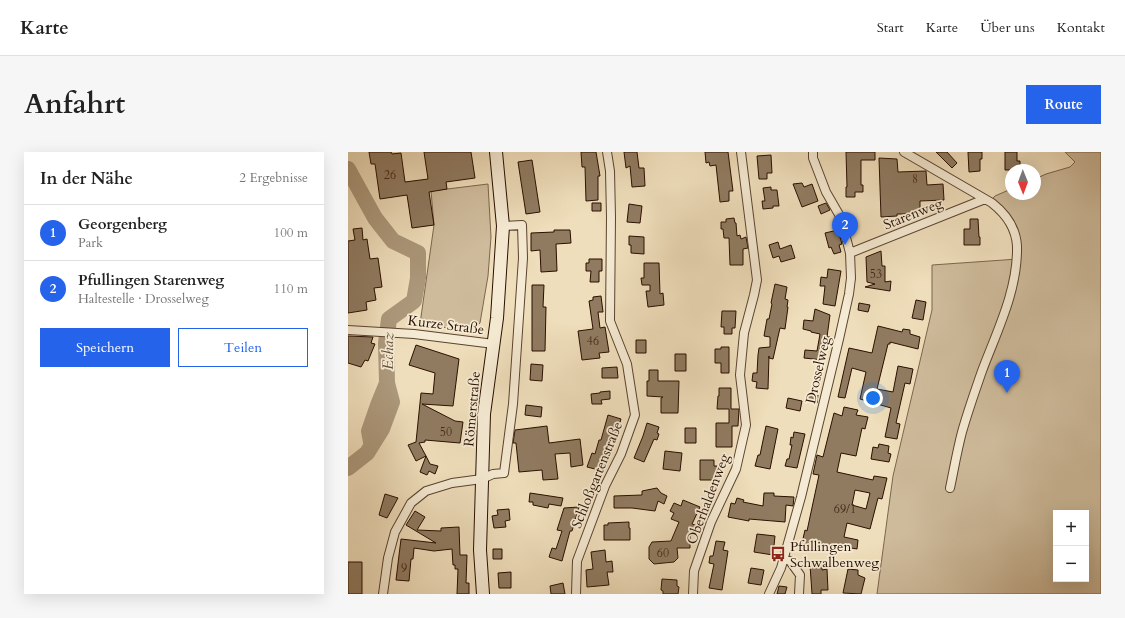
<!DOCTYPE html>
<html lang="de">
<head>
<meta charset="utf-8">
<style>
  :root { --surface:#fff; --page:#f6f6f6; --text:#222; --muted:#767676; --line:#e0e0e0; --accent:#2563eb }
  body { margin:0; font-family:Cardo,serif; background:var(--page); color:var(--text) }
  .controls { position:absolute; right:12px; bottom:12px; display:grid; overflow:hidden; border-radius:0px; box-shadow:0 4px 16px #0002 }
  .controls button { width:36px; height:36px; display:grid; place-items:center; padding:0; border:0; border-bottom:1px solid var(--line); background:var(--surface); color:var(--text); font:20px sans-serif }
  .compass { position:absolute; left:657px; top:12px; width:36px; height:36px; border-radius:50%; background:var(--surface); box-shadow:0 4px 16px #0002; rotate:179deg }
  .you { position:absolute; left:525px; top:246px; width:14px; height:14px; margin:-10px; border:3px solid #fff; border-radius:50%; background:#1a73e8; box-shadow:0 0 0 6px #1a73e833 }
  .badge { display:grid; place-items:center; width:26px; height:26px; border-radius:50%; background:var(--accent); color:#fff; font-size:13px; font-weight:700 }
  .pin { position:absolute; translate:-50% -33px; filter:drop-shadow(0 1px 2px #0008) }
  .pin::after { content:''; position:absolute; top:21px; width:14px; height:12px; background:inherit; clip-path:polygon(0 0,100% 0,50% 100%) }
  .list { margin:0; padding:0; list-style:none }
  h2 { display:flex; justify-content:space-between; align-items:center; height:52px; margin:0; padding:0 16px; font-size:17px }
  h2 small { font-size:13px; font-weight:400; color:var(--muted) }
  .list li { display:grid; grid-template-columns:26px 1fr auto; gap:12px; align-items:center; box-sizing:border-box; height:56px; padding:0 16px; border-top:1px solid var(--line) }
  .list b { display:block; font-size:15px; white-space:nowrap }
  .list p { margin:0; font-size:13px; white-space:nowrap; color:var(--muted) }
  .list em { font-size:13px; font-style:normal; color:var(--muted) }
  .actions { display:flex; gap:8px; padding:12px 16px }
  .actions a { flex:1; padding:9px 0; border:1px solid var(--accent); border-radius:0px; text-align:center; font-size:14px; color:var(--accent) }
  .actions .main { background:var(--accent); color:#fff }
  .map { position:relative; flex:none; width:753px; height:442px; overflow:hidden; border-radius:0px }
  header { display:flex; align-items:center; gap:24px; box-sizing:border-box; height:56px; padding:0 20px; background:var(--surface); border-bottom:1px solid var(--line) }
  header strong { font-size:19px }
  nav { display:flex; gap:22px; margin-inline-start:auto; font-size:14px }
  .intro { display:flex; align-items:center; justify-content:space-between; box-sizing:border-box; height:96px; padding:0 24px }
  h1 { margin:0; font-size:28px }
  .button { padding:10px 18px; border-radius:0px; background:var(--accent); color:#fff; font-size:14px; font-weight:700 }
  main { display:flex; gap:24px; padding:0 24px }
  aside { flex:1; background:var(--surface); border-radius:0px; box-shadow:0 4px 16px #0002 }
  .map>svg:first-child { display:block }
  .green { fill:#cebb9b; stroke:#7c654e; fill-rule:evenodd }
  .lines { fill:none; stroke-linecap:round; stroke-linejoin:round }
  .river { stroke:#ac987b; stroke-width:16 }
  .building { fill:#907b61; stroke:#2a0f00; fill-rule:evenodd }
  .minor-casing { stroke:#5b432f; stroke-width:10 }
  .secondary-casing { stroke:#2a0f00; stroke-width:14 }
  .minor { stroke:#f5ead3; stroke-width:8 }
  .secondary { stroke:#f5ead3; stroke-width:12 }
  .labels { text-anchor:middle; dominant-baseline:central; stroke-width:3.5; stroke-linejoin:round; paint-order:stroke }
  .number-label { font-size:12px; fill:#442a18 }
  .street-label { font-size:14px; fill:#2a0f00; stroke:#f5ead3 }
  .poi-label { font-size:14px; fill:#2a0f00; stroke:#f5ead3; text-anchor:start }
  .water-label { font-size:15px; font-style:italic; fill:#644d37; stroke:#f5ead3 }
</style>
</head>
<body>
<header>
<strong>Karte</strong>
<nav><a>Start</a><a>Karte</a><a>Über uns</a><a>Kontakt</a></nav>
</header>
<div class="intro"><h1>Anfahrt</h1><a class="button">Route</a></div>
<main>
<aside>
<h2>In der Nähe<small>2 Ergebnisse</small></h2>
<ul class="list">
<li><span class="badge">1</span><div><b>Georgenberg</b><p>Park</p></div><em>100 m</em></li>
<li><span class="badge">2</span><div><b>Pfullingen Starenweg</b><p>Haltestelle · Drosselweg</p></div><em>110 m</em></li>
</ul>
<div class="actions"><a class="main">Speichern</a><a>Teilen</a></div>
</aside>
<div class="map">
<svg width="753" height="442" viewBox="0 0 753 442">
  <rect width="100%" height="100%" fill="#efdebb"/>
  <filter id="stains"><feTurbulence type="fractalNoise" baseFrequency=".005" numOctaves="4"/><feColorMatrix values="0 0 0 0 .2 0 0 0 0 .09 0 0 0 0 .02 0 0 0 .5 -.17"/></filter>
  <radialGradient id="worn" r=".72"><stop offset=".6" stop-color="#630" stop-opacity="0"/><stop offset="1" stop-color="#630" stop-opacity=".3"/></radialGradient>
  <path class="green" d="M717 0H753V442H529L545 324 584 158V113L670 107V86L645 49V46L647 44 663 37V42H687V27L698 22 722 15 727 10ZM708 361H738V427H708Z
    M140 32 143 85 140 124 132 171 127 176 115 178 72 172 86 73 83 39Z"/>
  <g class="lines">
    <path class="river" d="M0 17 27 66 45 89 70 101V126L66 149 41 167 38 191 39 231 44 250 34 277 19 301 0 316
      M23 290 21 279 30 253 39 231"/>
  </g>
  <path class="building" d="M21 0H43L44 2 53 1 57 30 80 27 76 0H123L127 26 98 30 99 37 81 40 86 73 64 76 59 43 32 47 27 12H23Z
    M233 0H248L252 24H250V48L238 49 237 15H234Z
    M276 0H289L291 16H296L297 34 284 35 282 14 278 16Z
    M357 0H380L385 39H381V49L372 50 368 13 362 14 361 10 358 11Z
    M498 0H527V8H513V33H515V40H507V45H498V35H499Z
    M588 0H599L609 11 604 16Z
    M620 0H634V7H632V19L621 20Z
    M657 0H669V9H672V18H657Z
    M423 3 424 21H419V27H411L409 4Z
    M531 6 549 7 550 20 578 19 579 33 595 32 596 48 572 49V62H549V64L533 65Z
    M184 8 192 60 178 62 170 10Z
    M454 31 456 35 464 32 470 49 454 55 445 32Z
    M423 35V38H429L431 54H425V56L415 57 414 49H417L415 36Z
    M244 51H253V59H244Z
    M478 51 482 58 473 62 470 54Z
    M281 52 294 54 292 71 279 70Z
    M386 66 387 71H388L389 84 392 83 393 87 398 85 400 96 395 97V113H382L381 86H376L375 77H373V70H378V67Z
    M622 67H630L631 85H632V93H616V77H622Z
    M14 76 15 88 19 87 22 107 30 106 34 135 26 136 28 148 18 150 19 158 0 161V89L7 88 5 77Z
    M206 78H222L223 91 208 92 209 119 193 120 192 98 183 99V81L206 80Z
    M490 78 494 92 491 93 493 100 486 102 483 95 481 96 477 81Z
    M281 84 296 85V102L283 101V93H281Z
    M430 90 432 97 443 93 447 106 433 110 431 104 425 106 421 93Z
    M533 99 534 114H537V130L543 129 542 139 517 135 527 132 519 130 518 105Z
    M241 107H254V119H251V130H242L243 119H238V111H241Z
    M296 111H311L312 142 315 141 316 153 300 155 298 139H302V133H294L293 126H296Z
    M480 117 493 119 487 154 475 152 477 134H472L473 125 479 126Z
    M427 132 439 135 437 147 440 148 439 155H440L437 177 432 176 425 207 421 206V204L420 237 408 236 409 230 404 229 405 221H409L410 203 411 196 422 195V185L416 184 419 167H421L424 152 423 151Z
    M184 133H196L195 155H198L197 199H184Z
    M253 144 255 160H250L252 176 257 175 261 200 251 201 252 206 234 208 230 179 245 177 241 149 245 148V145Z
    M568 148 578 150 575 168 564 166Z
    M511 151 522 153 520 160 510 158Z
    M467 157 482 163 479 185H482L481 193 477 192 475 208 456 206 457 198 469 199 472 182 463 180V179L455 177 456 168 465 169Z
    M374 159H388L387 176H384V182H376V175H373Z
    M530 174 554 180 555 177 562 178V182L572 185 570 197 542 190V192H540L529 237 545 240 550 214 565 217 562 232 557 231 548 271 552 272 549 287 537 285 543 256 512 247 518 220 504 216 497 246 490 245 501 196 524 201Z
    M0 184 25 185 23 191 27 192 20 209 17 208 13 215 0 211Z
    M288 188H298V201H288Z
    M68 193 111 207 105 254 74 252 107 269 115 270 112 291 77 288V290L71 291 78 304 68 309 60 293 68 290 73 241 85 242 87 221 61 213Z
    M373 195H381V221H373V211H367V197H373Z
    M327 202H338V219H327Z
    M183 212 195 213 194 229 182 228Z
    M269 215 270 226H254V216Z
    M301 218H310V229H331L330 261H313V246L315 245 299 244V229H301Z
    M371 236H383V257H391L390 274H384V295H368V271H381V257H369L370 244H371Z
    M262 239V247L253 248 254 252H244L243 242 252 241V240Z
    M460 241 470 243 469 251 458 248Z
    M440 246 454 249 452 259 438 256Z
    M178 253 194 255 193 265 177 263Z
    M496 255 510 258 508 263 520 265 517 277 514 276 508 304 493 301 489 320 525 328 526 324 539 326 534 347 530 346 522 377 499 371 496 385 510 388 509 397 492 394V396L471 392 470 395 454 391 457 378 459 379 471 323 465 322 469 303 475 305 486 261 494 264ZM507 338 522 341 518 357 504 353Z
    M260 263 273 267 267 287 263 286 258 305 255 304 251 318 239 315 244 301 247 302 251 288H253Z
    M299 271 311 275 309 281 311 282 309 288 306 287 296 310 286 306 295 284Z
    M199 274 201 291 232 287 235 313 223 315 222 301 207 302 210 327 195 328 194 318 171 320 168 291H165L167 278Z
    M418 274 430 277 422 317 407 314 410 303H412Z
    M337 276H348V291H337Z
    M446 280 457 282 449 316 437 314 439 307H441L444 293H442L443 285 445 286Z
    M531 292 541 294 540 301 543 302 541 310 523 307 525 295 530 296Z
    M317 299 334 301 332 319 315 317Z
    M78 304 82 312 90 314 87 322 81 319 79 323 72 320Z
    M352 308H366V314H369V328H352Z
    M309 336 313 341 319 344 316 352 310 349 307 359 284 356H266V344L294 343V339Z
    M182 341 215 346 213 354 201 352 200 356 185 353V350H181Z
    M416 341H426V344L446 345 445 354 438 353 437 370 401 367V369L380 365 383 351 387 352 389 346 396 348 395 350 415 354Z
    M37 342 50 346 39 366 31 363Z
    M335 348 352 355 344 372 352 375 349 383H342V396H329L330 406 326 410 306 412 301 407V395L304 390 323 389 331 370 323 367 326 361 322 359 326 351 333 354Z
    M231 355 224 379H222L214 409 201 405 204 396 208 397 214 379 209 378 216 356Z
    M161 357 162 368 157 369 158 375 146 376 144 364 150 363 149 358Z
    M67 359 77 365 69 378 93 379V376L111 375 112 403H119L118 431H121V442H109L110 417H107V413H105L104 397 86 399 66 396 65 407H63L61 429 48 428 53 387 88 391 58 373Z
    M281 370V376H282V388H256V373H260V371Z
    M409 382 427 384 425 403 406 400Z
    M368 389 377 390 375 398 380 399 374 438 361 436 366 412 361 411 362 404H365Z
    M145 397H154V407H145Z
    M257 398 258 410 264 409 265 420H259L261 433 239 435 238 418 245 417 243 400Z
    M0 410H14V442H0Z
    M462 413H474V418L479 417 480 438H473V442H464Z
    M403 416 416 418 413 433 400 431Z
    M500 417 510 418V423L517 426 513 442 495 441Z
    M163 420V436H151L150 421Z
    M314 427 329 428V434L331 435 330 442H315V439L313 438Z
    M215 431 217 442H203L202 434Z
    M431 434 439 435 437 442H429Z"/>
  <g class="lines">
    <defs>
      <path id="minor" d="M556 0 644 51C658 62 668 76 669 94 670 138 649 179 634 219 627 239 620 259 614 280 609 299 606 317 602 336
        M502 101 637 47
        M0 178 66 182 146 192
        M436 407 442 409 452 423 451 442
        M35 442 40 406 47 380 63 351 78 339 104 331 134 327 145 322 156 321 165 252 175 106 174 73 155 74
        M228 442 229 409 257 334 273 302 287 263 279 212 262 169 263 65 262 19 259 0
        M345 442 346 419 363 370 388 317 398 273 392 223 396 181 406 143 409 128 393 0
        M421 442 433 416 453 345 491 187 501 142 503 126 502 101 493 66 478 40 465 6V0"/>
      <path id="secondary" d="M135 442 132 398 136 262 149 166 155 74 148 0"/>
    </defs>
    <use href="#minor" class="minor-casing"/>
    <use href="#secondary" class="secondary-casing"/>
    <use href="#minor" class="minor"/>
    <use href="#secondary" class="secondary"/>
  </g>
  <defs>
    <symbol id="bus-bare" viewBox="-9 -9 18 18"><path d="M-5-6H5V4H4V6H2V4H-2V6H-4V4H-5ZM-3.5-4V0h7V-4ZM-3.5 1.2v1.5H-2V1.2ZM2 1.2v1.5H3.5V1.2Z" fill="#8f2418" stroke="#f5ead3" stroke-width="2.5" paint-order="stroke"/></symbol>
  </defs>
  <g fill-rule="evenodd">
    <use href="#bus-bare" x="419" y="391" width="22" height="22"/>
  </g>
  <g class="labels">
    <g class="number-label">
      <text x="42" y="23">26</text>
      <text x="567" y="27">8</text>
      <text x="528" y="122">53</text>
      <text x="245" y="189">46</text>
      <text x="98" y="280">50</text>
      <text x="497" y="357">69/1</text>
      <text x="315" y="401">60</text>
      <text x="56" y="416">9</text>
    </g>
    <g class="street-label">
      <text transform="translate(565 62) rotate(-22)">Starenweg</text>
      <text transform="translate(98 173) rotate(7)">Kurze Straße</text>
      <text transform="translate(470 218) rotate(-77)">Drosselweg</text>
      <text transform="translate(124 257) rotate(-85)">Römerstraße</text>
      <text transform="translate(249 323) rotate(-68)">Schloßgartenstraße</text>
      <text transform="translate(360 347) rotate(-69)">Oberhaldenweg</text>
    </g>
    <g class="poi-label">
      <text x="442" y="394">Pfullingen<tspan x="442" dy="16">Schwalbenweg</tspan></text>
    </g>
    <g class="water-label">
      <text transform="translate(40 199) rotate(-89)">Echaz</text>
    </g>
  </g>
  <rect width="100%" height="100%" filter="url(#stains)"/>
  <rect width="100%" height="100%" fill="url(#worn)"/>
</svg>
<div class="controls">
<button>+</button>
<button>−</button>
</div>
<svg class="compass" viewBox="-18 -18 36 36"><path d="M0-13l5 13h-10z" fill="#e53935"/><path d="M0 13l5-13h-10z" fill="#767676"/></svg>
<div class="you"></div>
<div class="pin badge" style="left:659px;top:241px">1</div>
<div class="pin badge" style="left:497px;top:93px">2</div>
</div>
</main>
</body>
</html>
